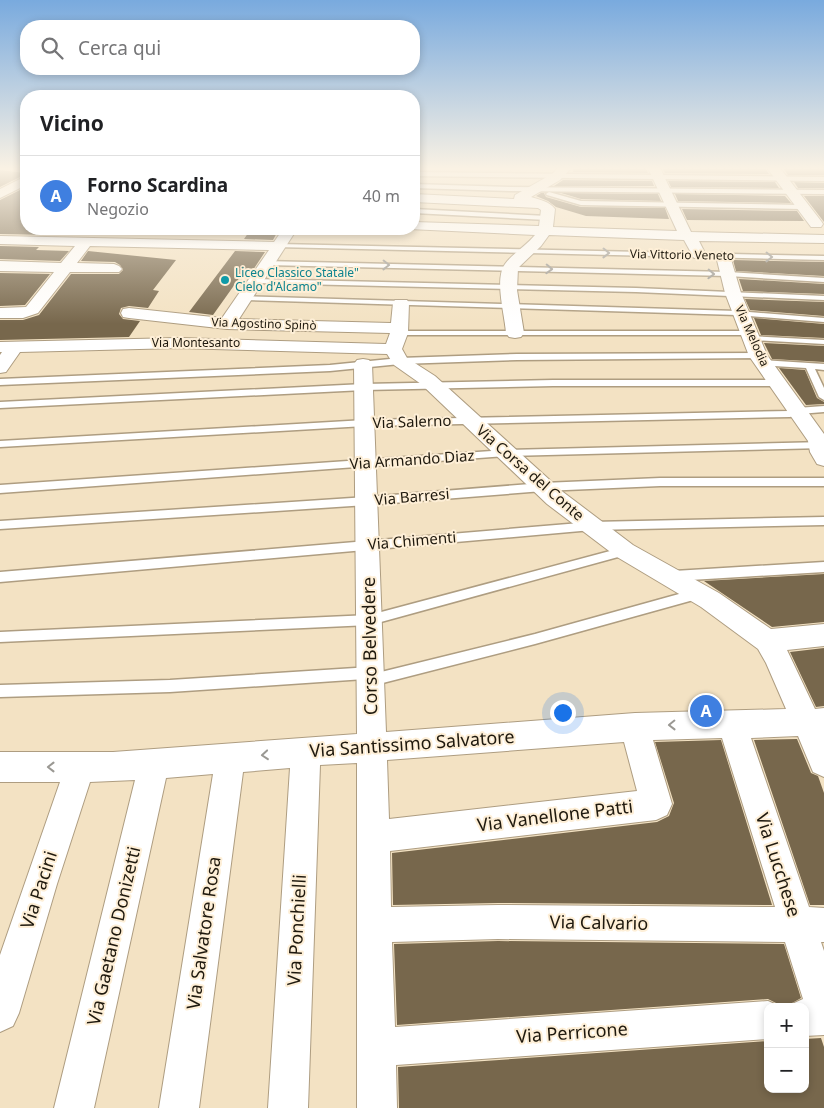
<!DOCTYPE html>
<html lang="it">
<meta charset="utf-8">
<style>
:root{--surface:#fff;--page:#f2f2f2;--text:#202124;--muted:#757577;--line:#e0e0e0;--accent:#ea580c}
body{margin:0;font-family:"Noto Sans",sans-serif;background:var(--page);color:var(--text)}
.controls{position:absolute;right:15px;bottom:15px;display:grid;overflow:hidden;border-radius:10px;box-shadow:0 2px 8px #0003}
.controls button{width:45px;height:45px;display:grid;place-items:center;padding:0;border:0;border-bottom:1px solid var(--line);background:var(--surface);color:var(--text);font:25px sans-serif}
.you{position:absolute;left:562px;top:712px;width:18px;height:18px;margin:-12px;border:4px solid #fff;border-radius:50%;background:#1a73e8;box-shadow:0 0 0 8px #1a73e833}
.badge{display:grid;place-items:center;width:32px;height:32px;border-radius:50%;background:var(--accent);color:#fff;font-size:16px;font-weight:700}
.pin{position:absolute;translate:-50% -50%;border:2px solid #fff;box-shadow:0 1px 5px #0006}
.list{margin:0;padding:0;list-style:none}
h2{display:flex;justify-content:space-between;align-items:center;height:65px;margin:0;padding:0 20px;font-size:21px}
h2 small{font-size:16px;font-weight:400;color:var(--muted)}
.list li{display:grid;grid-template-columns:32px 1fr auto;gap:15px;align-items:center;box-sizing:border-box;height:80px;padding:0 20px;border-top:1px solid var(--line)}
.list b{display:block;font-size:19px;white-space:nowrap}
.list p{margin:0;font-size:16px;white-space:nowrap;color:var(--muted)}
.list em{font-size:16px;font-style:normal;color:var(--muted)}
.icon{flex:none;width:28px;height:28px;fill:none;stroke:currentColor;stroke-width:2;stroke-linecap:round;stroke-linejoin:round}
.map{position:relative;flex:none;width:824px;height:1108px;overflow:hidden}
.search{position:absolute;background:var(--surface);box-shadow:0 2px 8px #0003;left:20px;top:20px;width:400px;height:55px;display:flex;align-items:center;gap:12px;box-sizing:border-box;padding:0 18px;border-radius:20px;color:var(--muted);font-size:19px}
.panel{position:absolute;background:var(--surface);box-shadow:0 2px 8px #0003;left:20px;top:90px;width:400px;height:145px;border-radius:20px}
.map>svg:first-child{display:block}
.building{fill:#77674c}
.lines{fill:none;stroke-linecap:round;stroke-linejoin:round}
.lane-casing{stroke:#ae9d81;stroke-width:3}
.street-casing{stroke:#ae9d81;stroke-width:2}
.lane{fill:#fff;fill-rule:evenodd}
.street{fill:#fff;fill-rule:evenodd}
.oneway{stroke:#9a9893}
.culture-dot{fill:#0f9aa8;stroke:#feefd7;stroke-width:2}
.labels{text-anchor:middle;stroke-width:4;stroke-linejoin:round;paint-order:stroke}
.far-street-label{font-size:12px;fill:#1f190e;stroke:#feefd7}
.far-culture-label{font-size:12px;fill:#0d838f;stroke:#feefd7;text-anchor:start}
.street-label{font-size:15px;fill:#1f190e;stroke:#feefd7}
.near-street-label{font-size:18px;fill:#1f190e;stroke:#feefd7}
</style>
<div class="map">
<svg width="824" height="1108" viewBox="0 0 824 1108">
<rect width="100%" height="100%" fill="#f3e2c3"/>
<path class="building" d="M574,168H646L648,173L573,172Z
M662,168H765L769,174L665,173Z
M783,168H824V175H788Z
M0,170L26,173V174L0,187Z
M563,180L652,181L654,186H554Z
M668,181L775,182L779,188L671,187Z
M794,182L824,183V188H798Z
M26,187V229H56L50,235L0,234V200Z
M541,193H544L546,197L581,207L665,208L669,219L586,216L556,207L548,201L536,196Z
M561,193L658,194L661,201L581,199Z
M675,194L785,196L791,203L678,201Z
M804,196H824V222Z
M682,209L797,211L804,221L687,220Z
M251,229H279L273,240L244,239Z
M0,246L39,247L36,250L69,251L60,261L0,259Z
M88,251L176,260L153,290L159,291L148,308L129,306L121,308L119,314L123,319L140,321L129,337L0,340V320H23L39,315L71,274H119L123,270L120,265L115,262L81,261Z
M235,251L265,252L253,270H245L213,315L189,312Z
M733,260L824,262V276L736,271Z
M0,273L50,274L25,305L0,306Z
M739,279L824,284V294L743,291Z
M745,299L824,302V316L750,310Z
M754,318L824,324V338L761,335Z
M764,343L824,346V362L772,359Z
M779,368L805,370L817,398L824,402V404L806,405Z
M824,574V622L772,627L704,581Z
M824,648V706L816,707L790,652Z
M797,739L811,773L818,776L824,793V905H810L754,740Z
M721,740L772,905L498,903L393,905L392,853L657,822L669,816L674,803L655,742Z
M498,941L784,944L801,998L789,1005L782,1006L768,999L397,1025L394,944Z
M821,1038L824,1047V1108H399L398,1067L768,1041V1089H805V1039Z"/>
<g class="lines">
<g class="lane-casing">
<path id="lane" d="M414,172L824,177V181L414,176Z
M414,184L510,187L824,190V194L510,191L414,188Z
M549,192L581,201L802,205L805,207L802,209L581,205L547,195L546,194Z
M414,209L547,216L550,218L547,220L414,213Z
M278,244L824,256V260L276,247V245Z
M264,261L728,272L824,278V282L728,276L267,265H264Z
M253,279L636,288L824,296V300L636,292L256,283L252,281Z
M241,296L737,311L824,318V322L737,315L244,300L240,298Z
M396,331H749L753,333L749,335H399L395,333Z
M748,336L824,340V344L751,340H748Z
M758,353L762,356L761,358L517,360L400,364L330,371L0,385V379L330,365L400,358L517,354Z
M762,360L824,364V370L815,369L824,388V400L819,397L806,368L759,365V361Z
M553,380H776L780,383L776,386H553L364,390L0,408V402L364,384Z
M824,406V412L799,414L790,417L365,426L0,447V441L365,420L789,411L797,408Z
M824,442V448L506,456L0,493V485L506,450Z
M660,478H824V486H660L543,491L367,505L0,529V521L367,497L543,483Z
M824,517V525L592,530L0,582V572L592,522Z
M625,547L629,548L631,551L629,554L370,625L0,642V632L370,615Z
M824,562V572L674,581L670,579L668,576L670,573L674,571Z
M697,589L701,591L703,594L701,597L697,599L535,644L371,686L366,684L365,679L170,692L0,697V685L170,680L371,667L376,669L377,673L535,634Z"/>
</g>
<g class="street-casing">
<path id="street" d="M558,168H571L560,180L531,197C540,200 549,201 555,209L553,227L677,231L648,168H660L691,232L824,235V243L699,241L706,255L704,258H694L684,240L549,235L541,246L518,268L517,290L524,333L521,337L515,338L509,337L506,333C505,316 494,279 505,264C513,253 526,246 535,235L409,229H414V222L539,226L541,210L538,208L414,202V194L514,199L515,195L552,174Z
M767,168H780L821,221L823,224L821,227H811Z
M26,176V185L0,198V189Z
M283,229H297L239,319L391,323L393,303L395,300H407L409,303L408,333L402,349L407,358L435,376L563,492L633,545L719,593L771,629L824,624V646L787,650L815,709L824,708V777L813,772L798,736L751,738L809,907L824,908V942H821L824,951V1035L805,1036V1007H790L792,1004L803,999L785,942L498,939L392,942L395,1027L768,1001L781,1007H768V1039L396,1065L397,1108H357V763L320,765L308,1108H268L290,768L243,772L199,1108H159L213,774L166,778L94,1108H54L135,780L90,782L57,884L19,1013L13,1026L0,1032V955L60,782H0V752H113L357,734L354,364L357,360L363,359L369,360L372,364L386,732L635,713L786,709L766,663L758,649L701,607L617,557L547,504L421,384L394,365L387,354L179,348L20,352L6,372L0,373V355L2,352H0V342L179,338L386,344L390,333L227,329L129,318L123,317L121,313L123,309L129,308L222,318L269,250L90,246L77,263L114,264L119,266L122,269L119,272H70L38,313L23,318H0V308L26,307L54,272L0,271V261L61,263L75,246L0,244V236L274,242ZM722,738L775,907L498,905L391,907L390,851L656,820L667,815L672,804L653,740ZM624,742L637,791L389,819L387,760Z
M723,252L728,253L730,256L741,293L767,355L824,434V466L817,464L810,452L808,441L749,356L725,293L716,256L718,253Z"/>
</g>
<use href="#lane" class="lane"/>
<use href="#street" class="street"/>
</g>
<defs><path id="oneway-chevron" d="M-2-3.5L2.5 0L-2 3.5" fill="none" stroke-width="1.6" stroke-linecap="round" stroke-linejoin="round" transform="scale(1.25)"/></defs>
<g class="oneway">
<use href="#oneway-chevron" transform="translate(606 253) rotate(1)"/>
<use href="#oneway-chevron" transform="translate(769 257) rotate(1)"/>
<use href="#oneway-chevron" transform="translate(386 265) rotate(1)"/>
<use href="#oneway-chevron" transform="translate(549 269) rotate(2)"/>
<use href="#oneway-chevron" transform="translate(711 274) rotate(2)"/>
<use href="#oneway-chevron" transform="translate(672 725) rotate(179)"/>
<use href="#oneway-chevron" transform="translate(265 755) rotate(175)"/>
<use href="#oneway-chevron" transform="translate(51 767) rotate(-180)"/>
</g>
<linearGradient id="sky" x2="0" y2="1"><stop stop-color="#79aade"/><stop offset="0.52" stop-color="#faf2e4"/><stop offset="1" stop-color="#faf2e4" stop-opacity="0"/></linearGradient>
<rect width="824" height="324" fill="url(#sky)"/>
<circle class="culture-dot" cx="225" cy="280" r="5"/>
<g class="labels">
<g class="far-street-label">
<text transform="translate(682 255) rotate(1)" y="4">Via Vittorio Veneto</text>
<text transform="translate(264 324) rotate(2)" y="4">Via Agostino Spinò</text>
<text transform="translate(752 336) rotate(66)" y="4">Via Melodia</text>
<text x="196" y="347">Via Montesanto</text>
</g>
<g class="far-culture-label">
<text x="235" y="277">Liceo Classico Statale"<tspan x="235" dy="14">Cielo d'Alcamo"</tspan></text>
</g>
<g class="street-label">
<text transform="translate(412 422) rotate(-2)" y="5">Via Salerno</text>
<text transform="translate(412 460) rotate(-4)" y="5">Via Armando Diaz</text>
<text transform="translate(530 473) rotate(41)" y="5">Via Corsa del Conte</text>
<text transform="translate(412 497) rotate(-5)" y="5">Via Barresi</text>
<text transform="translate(412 541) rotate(-5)" y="5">Via Chimenti</text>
</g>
<g class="near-street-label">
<text transform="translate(370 646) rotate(-91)" y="6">Corso Belvedere</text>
<text transform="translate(412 744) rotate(-4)" y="6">Via Santissimo Salvatore</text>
<text transform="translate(555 816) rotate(-7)" y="6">Via Vanellone Patti</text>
<text transform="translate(778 865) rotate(72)" y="6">Via Lucchese</text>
<text transform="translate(39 890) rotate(-72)" y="6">Via Pacini</text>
<text transform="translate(599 923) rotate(1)" y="6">Via Calvario</text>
<text transform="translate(297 930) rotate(-87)" y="6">Via Ponchielli</text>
<text transform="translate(204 933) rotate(-82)" y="6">Via Salvatore Rosa</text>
<text transform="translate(114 936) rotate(-77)" y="6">Via Gaetano Donizetti</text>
<text transform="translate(572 1033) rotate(-4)" y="6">Via Perricone</text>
</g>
</g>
</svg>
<div class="controls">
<button>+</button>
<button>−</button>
</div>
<div class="you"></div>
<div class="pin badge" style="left:706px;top:711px;background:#3f7fe0">A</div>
<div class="search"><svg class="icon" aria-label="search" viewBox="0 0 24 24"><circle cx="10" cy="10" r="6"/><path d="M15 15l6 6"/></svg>Cerca qui</div>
<section class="panel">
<h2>Vicino<small></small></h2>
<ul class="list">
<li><span class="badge" style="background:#3f7fe0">A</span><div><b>Forno Scardina</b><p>Negozio</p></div><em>40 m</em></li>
</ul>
</section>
</div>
